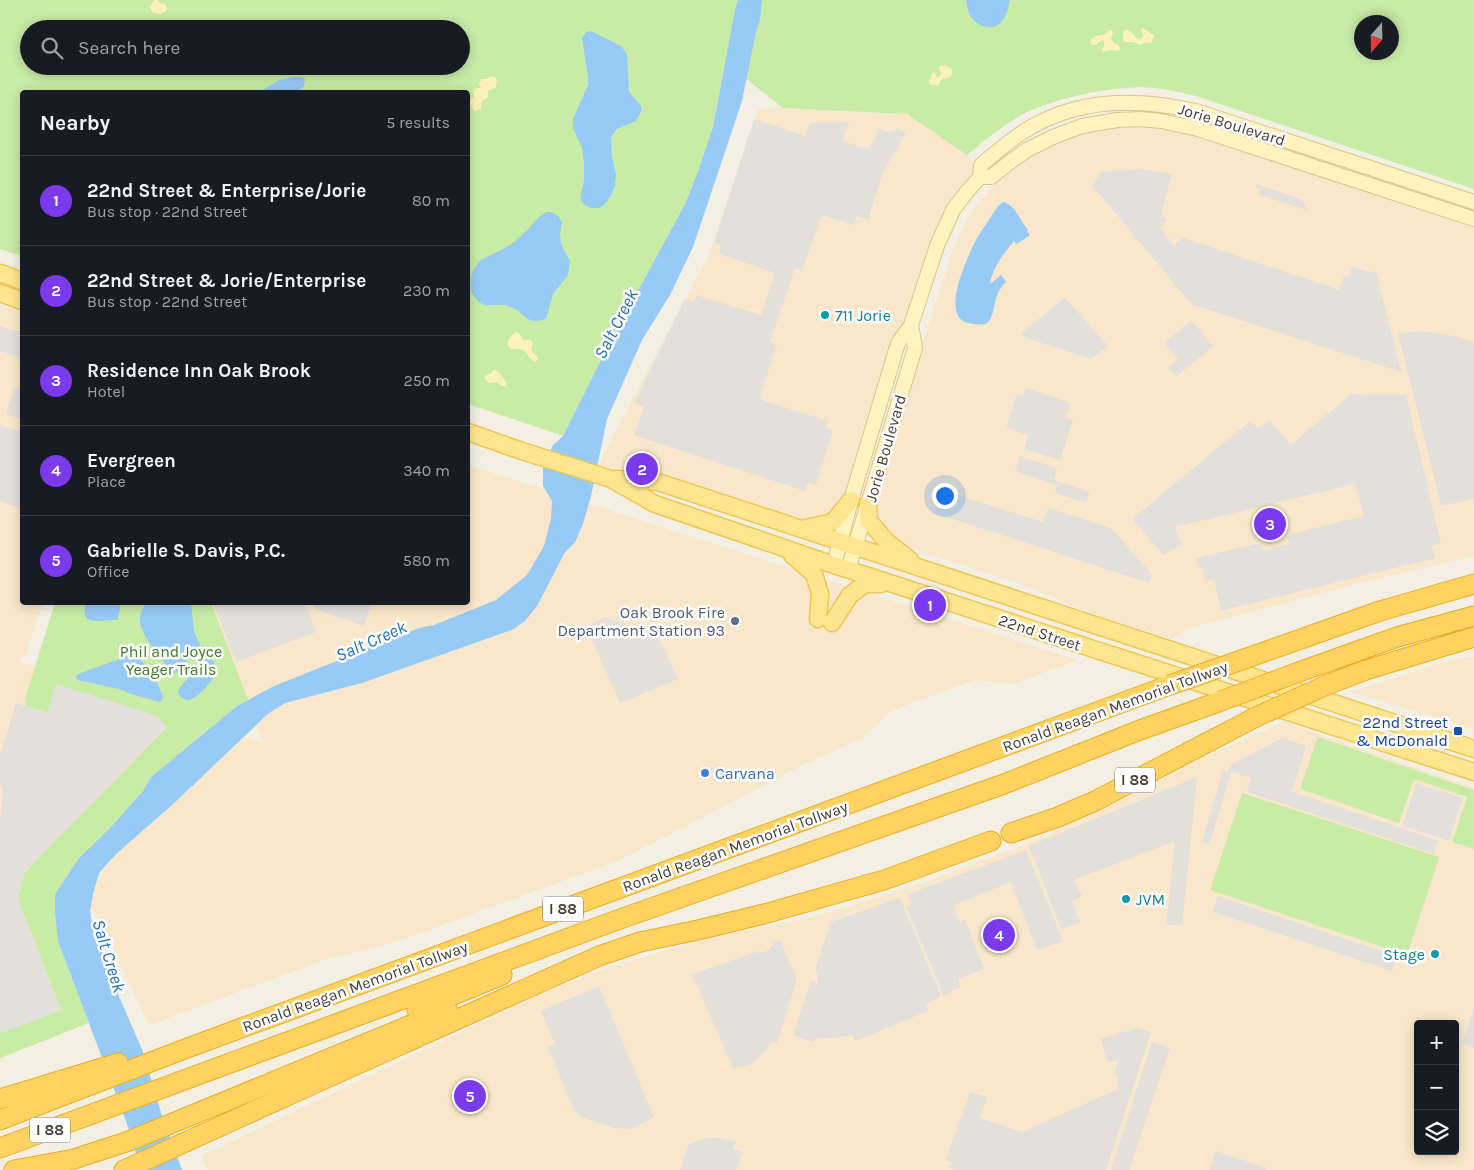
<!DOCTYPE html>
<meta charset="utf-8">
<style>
:root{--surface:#171b24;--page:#20242c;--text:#f1f3f6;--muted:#9ea1a6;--line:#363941;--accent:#7c3aed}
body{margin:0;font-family:Karla,sans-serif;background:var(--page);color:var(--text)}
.controls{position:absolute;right:15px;bottom:15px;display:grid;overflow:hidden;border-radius:5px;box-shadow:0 2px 12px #0003}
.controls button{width:45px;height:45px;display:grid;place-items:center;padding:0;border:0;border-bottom:1px solid var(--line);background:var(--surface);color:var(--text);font:25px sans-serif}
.compass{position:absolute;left:1354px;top:15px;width:45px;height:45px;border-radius:50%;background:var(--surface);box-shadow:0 2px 12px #0003;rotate:200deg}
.you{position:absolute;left:944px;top:495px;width:18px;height:18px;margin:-12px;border:4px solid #fff;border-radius:50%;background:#1a73e8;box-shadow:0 0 0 8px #1a73e833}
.badge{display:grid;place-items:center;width:32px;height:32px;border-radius:50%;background:var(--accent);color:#fff;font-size:16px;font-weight:700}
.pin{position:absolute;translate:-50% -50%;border:2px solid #fff;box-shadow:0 1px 5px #0006}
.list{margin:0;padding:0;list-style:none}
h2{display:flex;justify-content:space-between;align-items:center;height:65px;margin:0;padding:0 20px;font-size:21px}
h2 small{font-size:16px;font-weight:400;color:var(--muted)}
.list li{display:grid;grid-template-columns:32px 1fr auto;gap:15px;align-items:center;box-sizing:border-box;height:90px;padding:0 20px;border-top:1px solid var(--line)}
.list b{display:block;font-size:19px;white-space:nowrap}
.list p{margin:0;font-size:16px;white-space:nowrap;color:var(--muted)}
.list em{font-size:16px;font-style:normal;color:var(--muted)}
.icon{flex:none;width:28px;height:28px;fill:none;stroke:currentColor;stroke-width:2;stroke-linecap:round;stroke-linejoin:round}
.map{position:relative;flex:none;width:1474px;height:1170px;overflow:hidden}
.search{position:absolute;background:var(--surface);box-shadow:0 2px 12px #0003;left:20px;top:20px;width:450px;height:55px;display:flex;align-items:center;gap:12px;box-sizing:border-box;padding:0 18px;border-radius:28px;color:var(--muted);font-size:19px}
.panel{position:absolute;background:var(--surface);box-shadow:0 2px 12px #0003;left:20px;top:90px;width:450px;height:515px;border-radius:5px}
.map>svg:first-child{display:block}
.commercial{fill:#f8e7ca;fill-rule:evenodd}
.green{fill:#c8eba6;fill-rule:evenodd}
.sand{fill:#fcf2b9}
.parking{fill:#e3e0db}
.water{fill:#98caf6}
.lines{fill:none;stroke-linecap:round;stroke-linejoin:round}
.secondary-casing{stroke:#d7c88d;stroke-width:16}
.primary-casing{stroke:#eec855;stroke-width:19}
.motorway-casing{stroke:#ebad24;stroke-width:21}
.secondary{stroke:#fff3c0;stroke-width:14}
.primary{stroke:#ffe58f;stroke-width:16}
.motorway{stroke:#ffd361;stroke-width:19}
.motorway-bridge-casing{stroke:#ebad24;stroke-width:21;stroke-linecap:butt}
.motorway-bridge{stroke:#ffd361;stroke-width:19}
.culture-dot{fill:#0f9aa8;stroke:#fff;stroke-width:2}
.service-dot{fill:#5c6f8a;stroke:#fff;stroke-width:2}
.transit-dot{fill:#1a4fb4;stroke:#fff;stroke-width:2}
.shop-dot{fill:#3f7fe0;stroke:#fff;stroke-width:2}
.labels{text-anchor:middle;stroke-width:5;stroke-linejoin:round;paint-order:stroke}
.shield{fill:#fff;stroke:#7d7870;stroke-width:1}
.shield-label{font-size:15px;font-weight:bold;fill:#453e32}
.street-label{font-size:16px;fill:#453e32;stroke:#fff}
.culture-label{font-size:16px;fill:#0d838f;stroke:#fff;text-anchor:start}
.service-label{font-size:16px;fill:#4e5e75;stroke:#fff;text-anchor:end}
.park-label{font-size:16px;fill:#3e7b21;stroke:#fff}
.transit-label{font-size:16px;fill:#164399;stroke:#fff;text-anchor:end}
.shop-label{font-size:16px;fill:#366cbe;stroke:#fff;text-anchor:start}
.water-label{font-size:18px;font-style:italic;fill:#2371b9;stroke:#fff}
</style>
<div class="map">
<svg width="1474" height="1170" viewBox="0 0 1474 1170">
<rect width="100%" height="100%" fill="#f3efe2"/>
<path class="commercial" d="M783,108L907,114L967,155L978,171L933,243L834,535L598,465L709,255L759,109Z
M1124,126L1161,128L1183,132L1474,226V556L1356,584L1187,629L1172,639L1090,613L1024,585L900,545L879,531L874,508L879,491L913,373L954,247L964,226L978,204L992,187L1008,172L1026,159L1067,138L1089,131Z
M0,305L22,312V602L43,603L27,651L19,661L263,743L211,603L468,602V465L1077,660L1014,684L974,680L893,710L862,738L799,767L620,860L390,944L327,959L149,1025L95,911L60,946L0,1058Z
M1474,656V729L1351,692L1440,663Z
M1283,722L1474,788V1170H208L201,1156L557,987L606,969L656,953L720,936L808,918L879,897L934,879L1043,837L1122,800L1207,756ZM1418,1024H1455V1151H1418Z"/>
<path class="green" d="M0,0H1474V189L1196,96C1182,93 1168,89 1154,88C1117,84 1048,99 1016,118C999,128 983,142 967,155L907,114L783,108L725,62L713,127L697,174L685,204L606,350L563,436L468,404V92H22V256L0,249ZM1362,22H1392V52H1362ZM29,29H461V66H29Z
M55,603H211L248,700L237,706L151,777L143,791L110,828L79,858L55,894L58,940L89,1023L0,1058V1033L61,1010L18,899L25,872L167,727L56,684L48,713L26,706L25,699Z
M1318,737L1474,790V849L1452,842L1467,797L1414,779L1399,823L1300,789Z
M1242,793L1439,857L1407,955L1210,890Z"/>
<path class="sand" d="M154,0H157L160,3L165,4L167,8L166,11L160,14L153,13L150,8Z
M1141,28H1143L1155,36L1151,43L1146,42L1140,45L1133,42H1125L1123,40V31C1131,28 1132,35 1138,39H1140L1143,36Z
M1111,30L1113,33L1111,38C1113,43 1116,44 1119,46L1120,49L1118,51L1112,50L1103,52L1102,48L1104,47V41L1102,40L1096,45H1092L1090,42C1093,34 1098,37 1105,34C1107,33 1108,31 1111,30Z
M944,65L951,68C953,73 953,74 949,78H945L941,80L938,86L930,84L929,80L933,72L935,73L937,78L942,74L938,68L940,66Z
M491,76L495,77L497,80L496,87L488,91V97L481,102V108L477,111H474L469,101L474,97L473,91L476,88H481L479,83L481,79H486Z
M516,332L519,333L523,340C528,341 530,337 533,343L531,350L538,358L536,362C524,357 531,347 511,349C504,344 510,336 516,332Z
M493,370C500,370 502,378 506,382V386H502L497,382L489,383L484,378L486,375L491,374Z"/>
<path class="parking" d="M754,119L805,136L810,123L849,122L842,141L868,149L880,129L886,132L899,129L906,133L883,172L868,220L857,216L854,225L822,215L802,270L795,268L770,342L777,345L759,399L828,421L826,428L833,431L816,485L808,483L805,491L634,435L644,407L635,402L685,298L694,302L696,295L761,315L775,273L719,254L721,245L714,242Z
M1141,169L1172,174L1161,213L1167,221L1160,228L1174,245L1183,238L1339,290L1344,275L1348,276L1352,266L1370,273L1376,271L1401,372L1191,304L1092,185L1101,172Z
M1256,184L1303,200L1307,210L1260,195Z
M1065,298L1108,346L1091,359L1026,338L1021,333Z
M1191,320L1213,346L1176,377L1168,368L1178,359L1164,343Z
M0,326L22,333V363L19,361L20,357L0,351Z
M1420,331L1454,336L1474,342V499L1441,506L1398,334Z
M14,387L22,389V420L6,414Z
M1026,388L1071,403L1066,417L1073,420L1060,460L1024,449L1028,435L1006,428L1017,393L1024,395Z
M1351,394L1406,395L1441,543L1432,546L1435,558L1221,611L1214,579L1205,580L1202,567H1197L1196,558L1260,543L1263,551L1289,544L1287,535L1364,516L1355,484L1175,527L1182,544L1164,555L1132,519L1250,421L1258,428L1270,421L1291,445Z
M0,425L22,432V509L0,501Z
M1020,456L1057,468L1054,480L1090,492L1086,503L1055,493L1057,485L1015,471Z
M942,490L1043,522L1048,508L1111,528L1152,574L1149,583L934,513Z
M213,603H305L316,632L236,662Z
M312,603H372L364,626L315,609Z
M604,617L657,634L678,679L620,703L586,627Z
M56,684L155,715L167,727L25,872L18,899L61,1010L0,1033V822L3,792L0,783V755L16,703L48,713Z
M1282,738L1306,746L1292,791L1284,789L1438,840L1434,854L1247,792L1251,778L1231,772L1210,844L1202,842L1223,770L1228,771L1230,765Z
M1197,777L1182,925H1166L1175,841L1074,880L1082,896L1072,901L1080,922L1061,929L1029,846Z
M1416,783L1463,798L1449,841L1402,826Z
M1026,850L1063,941L1037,950L1011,882L954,905L959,922L965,920L984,969L958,979L960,987L944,996L906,907L912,904L908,894Z
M1218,896L1397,956L1392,971L1213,912Z
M900,898L941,996L926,1004L928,1011L855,1041L852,1035L838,1038H819L815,1039L812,1042L793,1035L811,981L818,984V977L816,970V967L831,922Z
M780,940L797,980L777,1043L770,1041L769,1045L761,1056L752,1064L733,1068L692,974L759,951L760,953L767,951L775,942Z
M599,986L654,1117L632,1129L614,1128L581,1117L573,1108L548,1047L555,1044L541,1011Z
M1474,1007V1048L1462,1044Z
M1137,1028L1151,1032L1106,1170H954L950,1168L952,1162L946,1160L970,1092L987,1097L980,1118L1022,1132L1116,1090L1118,1080L1115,1072L1118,1060L1108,1063L1101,1039Z
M1152,1042L1170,1048L1129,1170H1111Z
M707,1138H723L736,1142L733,1149L743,1152L736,1170H680L689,1144Z
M1216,1151L1267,1168L1266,1170H1209Z"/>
<path class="water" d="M738,0H762L760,20L756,32L742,101L693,247L670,295L642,340L607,419L591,496L583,524L575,542L564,554L537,606L525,621L514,629L362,683L285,703L269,713L171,806L116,854L99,873L93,894L90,911L94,934L110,969L118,994L143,1052L162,1116L182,1170H141L127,1124L58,941L55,912V894L79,858L110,828L143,791L151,777L237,706L274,686L419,628L434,625L496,600L527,575L544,546L551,519L552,501L543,486V467L553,445L563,436L606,350L685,204L697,174L713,127L735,10Z
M966,0H1010C1008,8 1006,20 998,25C989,31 975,24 970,16C968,11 967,5 966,0Z
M591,31L621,46L627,54L629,92L641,106L642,110L636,121L617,129L611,137L612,157L616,175L615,185L611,196L604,205L599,208H591L585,205L581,200V193L584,181V163L582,148L573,128V119L588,85V77L582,38L586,32Z
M293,77H301L305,79L304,86L297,92H260L279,80Z
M1003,202C1017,206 1019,220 1028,230L1027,231L1030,235L1017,244L1014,241C1003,254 993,267 990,284L1001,275L1006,282C991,295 997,315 987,323C982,326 974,324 968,323C939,316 968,256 976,240C983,228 991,216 999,205Z
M547,212H552L559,217L562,223L560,233L561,244L570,261L568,275L553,294L546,319C525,326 525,312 509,306C499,302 489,309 479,302C466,292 469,272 480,261C485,257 491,255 497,252C506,248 515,242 522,235C531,228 536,217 547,212Z
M146,602L191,603L194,631L200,645L198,649L176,673L170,670C162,659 141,636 140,622C139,615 143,608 146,602Z
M86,603H121L118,618L117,620C102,619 79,629 86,603Z
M131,655C147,660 158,682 163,697L162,700L160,702L131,694L119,689L77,680L76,676L81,673Z
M210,655C212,660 216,665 216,670C216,679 196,701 187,700C183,700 180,696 178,693L179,688Z"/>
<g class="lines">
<g class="secondary-casing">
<path id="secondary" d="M980,177H991L1010,162L1027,150L1053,137L1082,126L1117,120L1140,119L1161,121L1198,129L1474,219
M834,565L851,500L898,343L911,325L938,243L946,226L953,210L966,193L980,177L981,165C994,154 1007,143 1020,134C1075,97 1135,98 1196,111L1474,202
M848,570L915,348L911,325"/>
</g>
<g class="primary-casing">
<path id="primary" d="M0,273L22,281
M0,293L22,301
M468,432L519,450L611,479L655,504L834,565L1474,772
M616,479L658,482L664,484L1474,749
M868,504L869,521L887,542L910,560
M802,529L833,522L851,500
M792,555L814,574L820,594L818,619
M832,623L850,595L865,584H881"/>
</g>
<g class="motorway-casing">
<path id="motorway" d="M1250,657L1380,611L1474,584
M1296,673L1397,637L1474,616
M1329,684L1366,670L1474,637
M1011,833L1058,817L1095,801L1256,717
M417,1010L502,975
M0,1099L118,1063
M0,1120L182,1050L1170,685
M0,1148L620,919L1004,784L1140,730L1221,701
M14,1170L74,1159L129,1141L413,1024L448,1011
M124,1170L331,1076L599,956L640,942L698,930L764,914L884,880L991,841"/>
</g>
<use href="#secondary" class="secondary"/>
<use href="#primary" class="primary"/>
<use href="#motorway" class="motorway"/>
<g class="motorway-bridge-casing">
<path id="motorway-bridge" d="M1170,685L1250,657
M1221,701L1296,673
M1256,717L1329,684"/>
</g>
<use href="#motorway-bridge" class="motorway-bridge"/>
</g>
<g class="culture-dot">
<circle cx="825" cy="315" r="5"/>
<circle cx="1126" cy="899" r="5"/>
<circle cx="1435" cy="954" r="5"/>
</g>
<circle class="service-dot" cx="735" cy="621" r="5"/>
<rect class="transit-dot" x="1453" y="726" width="10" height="10" rx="2.5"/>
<circle class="shop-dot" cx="705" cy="773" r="5"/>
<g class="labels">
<g class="shield">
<rect x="1115" y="767.5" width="40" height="25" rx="4"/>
<rect x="543" y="896.5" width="40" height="25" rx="4"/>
<rect x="30" y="1117.5" width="40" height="25" rx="4"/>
</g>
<g class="shield-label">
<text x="1135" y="785">I 88</text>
<text x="563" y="914">I 88</text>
<text x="50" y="1135">I 88</text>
</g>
<g class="street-label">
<text transform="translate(1232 124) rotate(17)" y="6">Jorie Boulevard</text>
<text transform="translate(885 448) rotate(-74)" y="6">Jorie Boulevard</text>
<text transform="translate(1040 632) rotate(18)" y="6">22nd Street</text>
<text transform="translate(1115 706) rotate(-20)" y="6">Ronald Reagan Memorial Tollway</text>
<text transform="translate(735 846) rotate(-20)" y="6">Ronald Reagan Memorial Tollway</text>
<text transform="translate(355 986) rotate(-20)" y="6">Ronald Reagan Memorial Tollway</text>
</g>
<g class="culture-label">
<text x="835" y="321">711 Jorie</text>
<text x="1136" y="905">JVM</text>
<text x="1425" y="960" text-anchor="end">Stage</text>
</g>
<g class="service-label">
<text x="725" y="618">Oak Brook Fire<tspan x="725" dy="18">Department Station 93</tspan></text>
</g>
<g class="park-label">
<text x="171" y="657">Phil and Joyce<tspan x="171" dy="18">Yeager Trails</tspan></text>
</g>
<g class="transit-label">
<text x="1448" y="728">22nd Street<tspan x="1448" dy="18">&amp; McDonald</tspan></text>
</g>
<g class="shop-label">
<text x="715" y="779">Carvana</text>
</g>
<g class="water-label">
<text transform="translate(616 324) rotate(-63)" y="6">Salt Creek</text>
<text transform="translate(371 641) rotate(-24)" y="6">Salt Creek</text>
<text transform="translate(109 956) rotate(73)" y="6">Salt Creek</text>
</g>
</g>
</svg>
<div class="controls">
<button>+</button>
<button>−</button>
<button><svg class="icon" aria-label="layers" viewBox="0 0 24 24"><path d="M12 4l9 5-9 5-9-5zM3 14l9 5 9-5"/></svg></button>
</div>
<svg class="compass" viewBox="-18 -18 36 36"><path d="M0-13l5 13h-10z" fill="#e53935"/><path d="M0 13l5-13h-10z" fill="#9ea1a6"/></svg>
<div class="you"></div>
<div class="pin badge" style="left:930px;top:605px">1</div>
<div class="pin badge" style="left:642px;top:469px">2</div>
<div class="pin badge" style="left:1270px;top:524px">3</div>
<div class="pin badge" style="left:999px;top:935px">4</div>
<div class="pin badge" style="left:470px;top:1096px">5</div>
<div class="search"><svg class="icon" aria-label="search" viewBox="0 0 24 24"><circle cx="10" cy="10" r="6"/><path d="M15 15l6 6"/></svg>Search here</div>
<section class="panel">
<h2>Nearby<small>5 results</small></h2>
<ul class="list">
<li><span class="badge">1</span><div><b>22nd Street &amp; Enterprise/Jorie</b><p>Bus stop · 22nd Street</p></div><em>80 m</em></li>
<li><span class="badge">2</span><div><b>22nd Street &amp; Jorie/Enterprise</b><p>Bus stop · 22nd Street</p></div><em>230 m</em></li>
<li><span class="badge">3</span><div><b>Residence Inn Oak Brook</b><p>Hotel</p></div><em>250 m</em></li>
<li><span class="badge">4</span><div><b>Evergreen</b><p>Place</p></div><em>340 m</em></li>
<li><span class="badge">5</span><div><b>Gabrielle S. Davis, P.C.</b><p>Office</p></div><em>580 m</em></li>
</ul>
</section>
</div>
